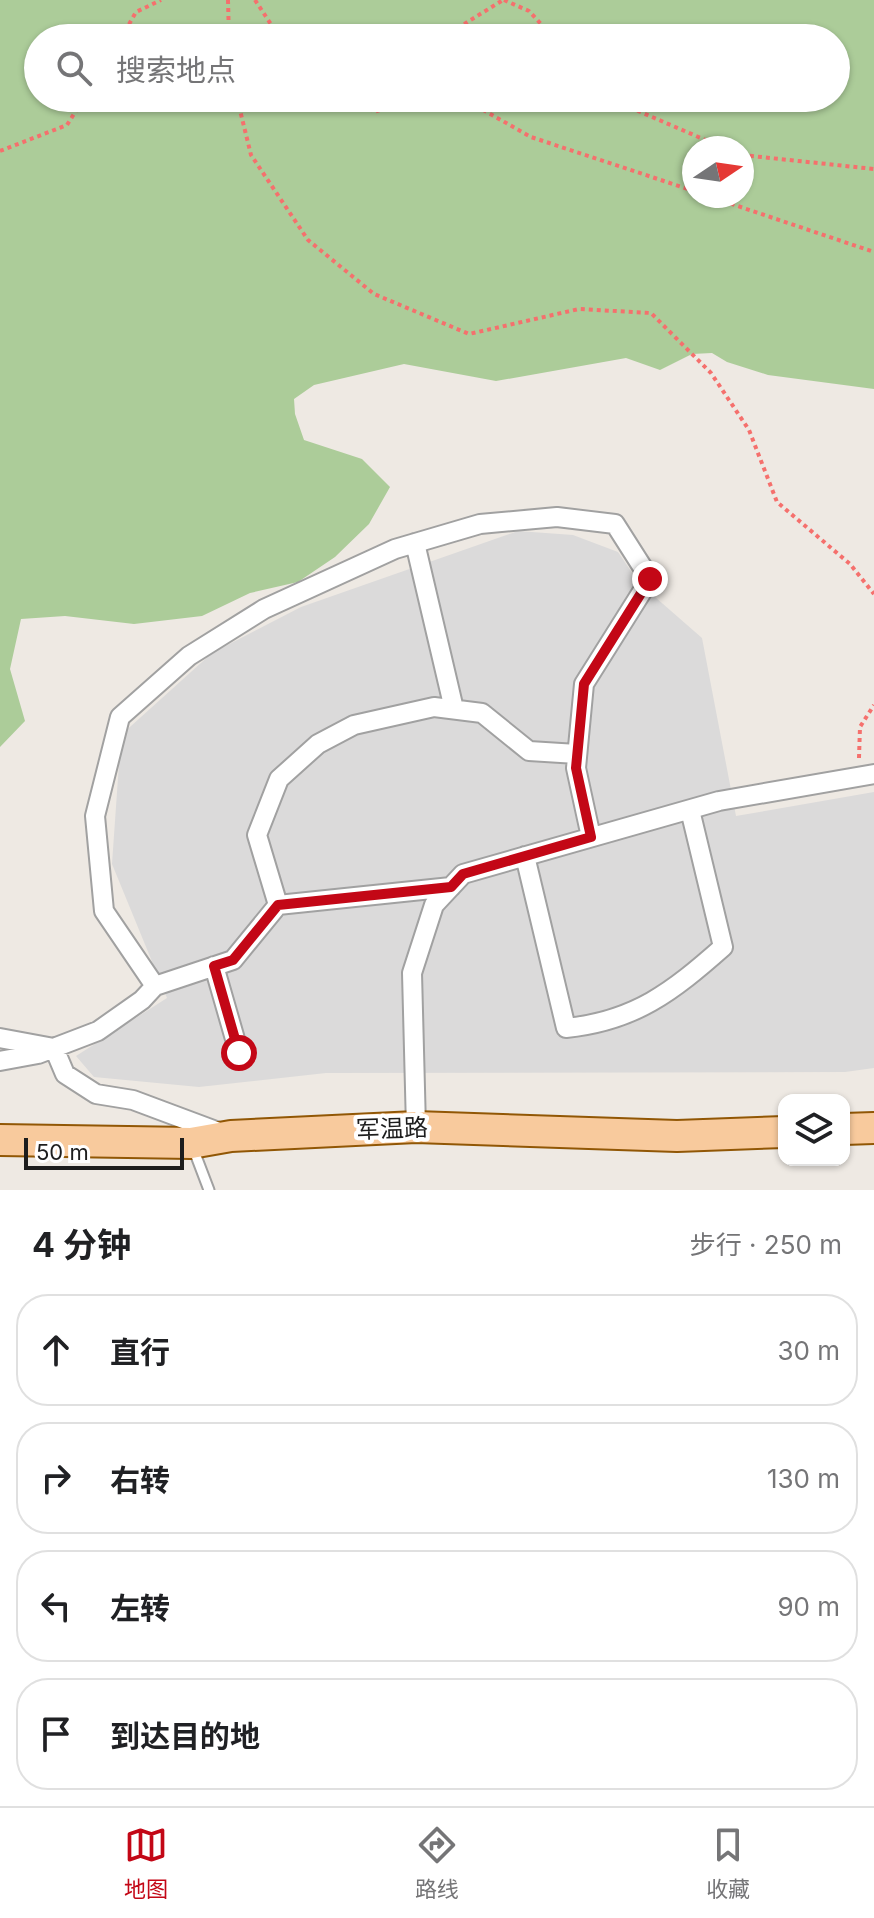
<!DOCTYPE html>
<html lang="zh">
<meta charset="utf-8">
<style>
:root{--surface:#fff;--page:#f6f6f6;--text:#202124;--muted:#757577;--line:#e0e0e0;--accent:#c30716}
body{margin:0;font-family:Inter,"Noto Sans SC",sans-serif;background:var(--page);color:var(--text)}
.controls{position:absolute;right:24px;bottom:24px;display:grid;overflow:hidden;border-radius:16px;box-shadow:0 2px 6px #0004}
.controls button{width:72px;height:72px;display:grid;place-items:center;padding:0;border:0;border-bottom:2px solid var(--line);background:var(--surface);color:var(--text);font:40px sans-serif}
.compass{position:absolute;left:682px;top:136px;width:72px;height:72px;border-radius:50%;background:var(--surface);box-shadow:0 2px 6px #0004;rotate:77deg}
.scale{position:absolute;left:24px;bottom:20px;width:160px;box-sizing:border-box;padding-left:8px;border:4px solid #1d1d1d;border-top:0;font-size:22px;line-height:28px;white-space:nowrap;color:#1d1d1d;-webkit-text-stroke:6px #fff;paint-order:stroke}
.stop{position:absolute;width:24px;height:24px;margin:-18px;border:6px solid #c30716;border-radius:50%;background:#fff}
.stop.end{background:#c30716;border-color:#fff;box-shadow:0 2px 8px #0008}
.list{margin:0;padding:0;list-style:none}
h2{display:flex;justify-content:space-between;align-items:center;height:104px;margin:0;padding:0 32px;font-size:34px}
h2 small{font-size:26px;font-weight:400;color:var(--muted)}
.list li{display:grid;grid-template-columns:52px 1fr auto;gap:24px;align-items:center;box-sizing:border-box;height:112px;margin:0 16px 16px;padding:0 16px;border:2px solid var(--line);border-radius:32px}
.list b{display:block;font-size:30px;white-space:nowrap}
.list em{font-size:26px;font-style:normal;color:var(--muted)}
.icon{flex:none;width:44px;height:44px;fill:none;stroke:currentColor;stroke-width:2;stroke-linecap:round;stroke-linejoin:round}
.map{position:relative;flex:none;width:874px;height:1190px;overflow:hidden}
.search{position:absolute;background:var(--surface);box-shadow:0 2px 6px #0004;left:24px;right:24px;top:24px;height:88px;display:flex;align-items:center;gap:20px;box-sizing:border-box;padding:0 28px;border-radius:44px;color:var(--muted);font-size:30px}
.sheet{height:616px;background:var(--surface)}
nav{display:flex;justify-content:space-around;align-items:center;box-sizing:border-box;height:112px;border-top:2px solid var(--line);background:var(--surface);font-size:22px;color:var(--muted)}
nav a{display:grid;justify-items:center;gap:4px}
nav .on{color:var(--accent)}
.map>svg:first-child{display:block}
.residential{fill:#dbdada}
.forest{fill:#accc99;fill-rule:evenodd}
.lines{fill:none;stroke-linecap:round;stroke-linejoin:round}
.lane-casing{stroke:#a1a1a1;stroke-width:13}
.street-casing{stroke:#a1a1a1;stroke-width:22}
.primary-casing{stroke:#915705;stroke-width:34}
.path{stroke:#f5706d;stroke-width:4;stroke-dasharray:4 4;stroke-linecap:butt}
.lane{stroke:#fff;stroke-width:9}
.street{stroke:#fff;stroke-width:18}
.primary{stroke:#f8ca9d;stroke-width:30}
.route{stroke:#c30716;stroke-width:10}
.labels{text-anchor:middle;stroke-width:8;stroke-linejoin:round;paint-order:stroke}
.street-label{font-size:24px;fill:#1d1d1d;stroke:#fff}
</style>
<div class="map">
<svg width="874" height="1190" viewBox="0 0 874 1190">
<rect width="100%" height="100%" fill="#eee9e3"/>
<path class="residential" d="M518,531L573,535L618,552L639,583L702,638L736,816L874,792V1068L845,1072L326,1073L199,1087L94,1077L76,1056L167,998L112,864L121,735L212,653L301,607Z"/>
<path class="forest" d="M0,0H874V389L768,375L727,362L712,353L692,354L660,370L626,358L496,381L404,364L314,385L294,399L295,414L304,440L362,459L390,487L369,524L335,557L298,582L250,593L202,616L134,624L65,616L21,619L10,669L25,721L0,747ZM38,38H836V98H38ZM694,148H742V196H694Z"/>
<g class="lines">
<g class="lane-casing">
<path id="lane" d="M193,1148L209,1190"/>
</g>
<g class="street-casing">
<path id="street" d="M415,543L454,709
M525,856L566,1028C635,1021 672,992 723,947L690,810
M278,905L257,835L279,779L318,744L354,725L434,707L482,713L529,751L577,754
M214,966L239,1053
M155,986L104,911L95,816L120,717L189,656L264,609L395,549L480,524L557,517L615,524L650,579L584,684L576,768L591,837
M0,1038L54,1048L65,1074L96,1094L133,1100L224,1134
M0,1061L38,1054L98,1031L142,1000L155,986L233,960L278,905L451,887
M416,1127L412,973L434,905L463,874L719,801L874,774"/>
</g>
<g class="primary-casing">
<path id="primary" d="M844,1129L874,1128
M0,1140L191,1143L231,1136L416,1127L677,1136L784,1132"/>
</g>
<path class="path" d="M228,0L229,38
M255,0L280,38
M504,0L529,11L554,38
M121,38L136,12L161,0
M458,38L461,26L503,0
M237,98L251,155L308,240L374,294L469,334L579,309L651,313L711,373L749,430L777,502L850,564L874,594
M357,98L374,112L414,98
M462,98L531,137L694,191
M608,98L724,148
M0,151L67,125L84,98
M742,155L874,169
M708,196L874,252
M859,758L860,727L874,705"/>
<use href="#lane" class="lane"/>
<use href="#street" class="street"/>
<use href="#primary" class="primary"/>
</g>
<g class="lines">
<path class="route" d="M239,1053L214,966L233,960L278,905L451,887L463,874L591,837L576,768L584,684L650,579"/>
</g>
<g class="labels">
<g class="street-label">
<text transform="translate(392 1129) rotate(-2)" y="8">军温路</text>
</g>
</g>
</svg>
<div class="controls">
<button><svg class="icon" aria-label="layers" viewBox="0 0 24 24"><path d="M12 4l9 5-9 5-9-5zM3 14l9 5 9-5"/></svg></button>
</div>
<svg class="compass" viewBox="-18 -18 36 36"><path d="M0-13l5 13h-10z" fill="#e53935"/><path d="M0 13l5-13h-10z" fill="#757577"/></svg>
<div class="scale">50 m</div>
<div class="stop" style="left:239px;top:1053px"></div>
<div class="stop end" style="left:650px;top:579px"></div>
<div class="search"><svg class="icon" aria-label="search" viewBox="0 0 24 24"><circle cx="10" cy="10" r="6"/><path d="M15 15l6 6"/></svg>搜索地点</div>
</div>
<section class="sheet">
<h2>4 分钟<small>步行 · 250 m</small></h2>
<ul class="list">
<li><svg class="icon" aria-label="ahead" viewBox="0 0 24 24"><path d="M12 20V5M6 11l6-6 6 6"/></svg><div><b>直行</b></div><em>30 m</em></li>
<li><svg class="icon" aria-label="right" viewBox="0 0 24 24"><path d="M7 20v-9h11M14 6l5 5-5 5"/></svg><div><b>右转</b></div><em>130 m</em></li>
<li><svg class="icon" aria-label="left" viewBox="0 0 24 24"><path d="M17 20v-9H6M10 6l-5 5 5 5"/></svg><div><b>左转</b></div><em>90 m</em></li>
<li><svg class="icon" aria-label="arrive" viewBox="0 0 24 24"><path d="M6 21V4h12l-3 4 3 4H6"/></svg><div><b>到达目的地</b></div></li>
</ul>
</section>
<nav>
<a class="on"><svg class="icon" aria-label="map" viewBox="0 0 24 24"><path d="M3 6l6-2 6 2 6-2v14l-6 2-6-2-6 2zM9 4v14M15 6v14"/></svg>地图</a>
<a><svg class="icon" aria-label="directions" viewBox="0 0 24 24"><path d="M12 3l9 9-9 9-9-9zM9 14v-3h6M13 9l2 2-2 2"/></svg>路线</a>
<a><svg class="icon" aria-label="saved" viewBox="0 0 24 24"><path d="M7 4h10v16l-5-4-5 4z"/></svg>收藏</a>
</nav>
